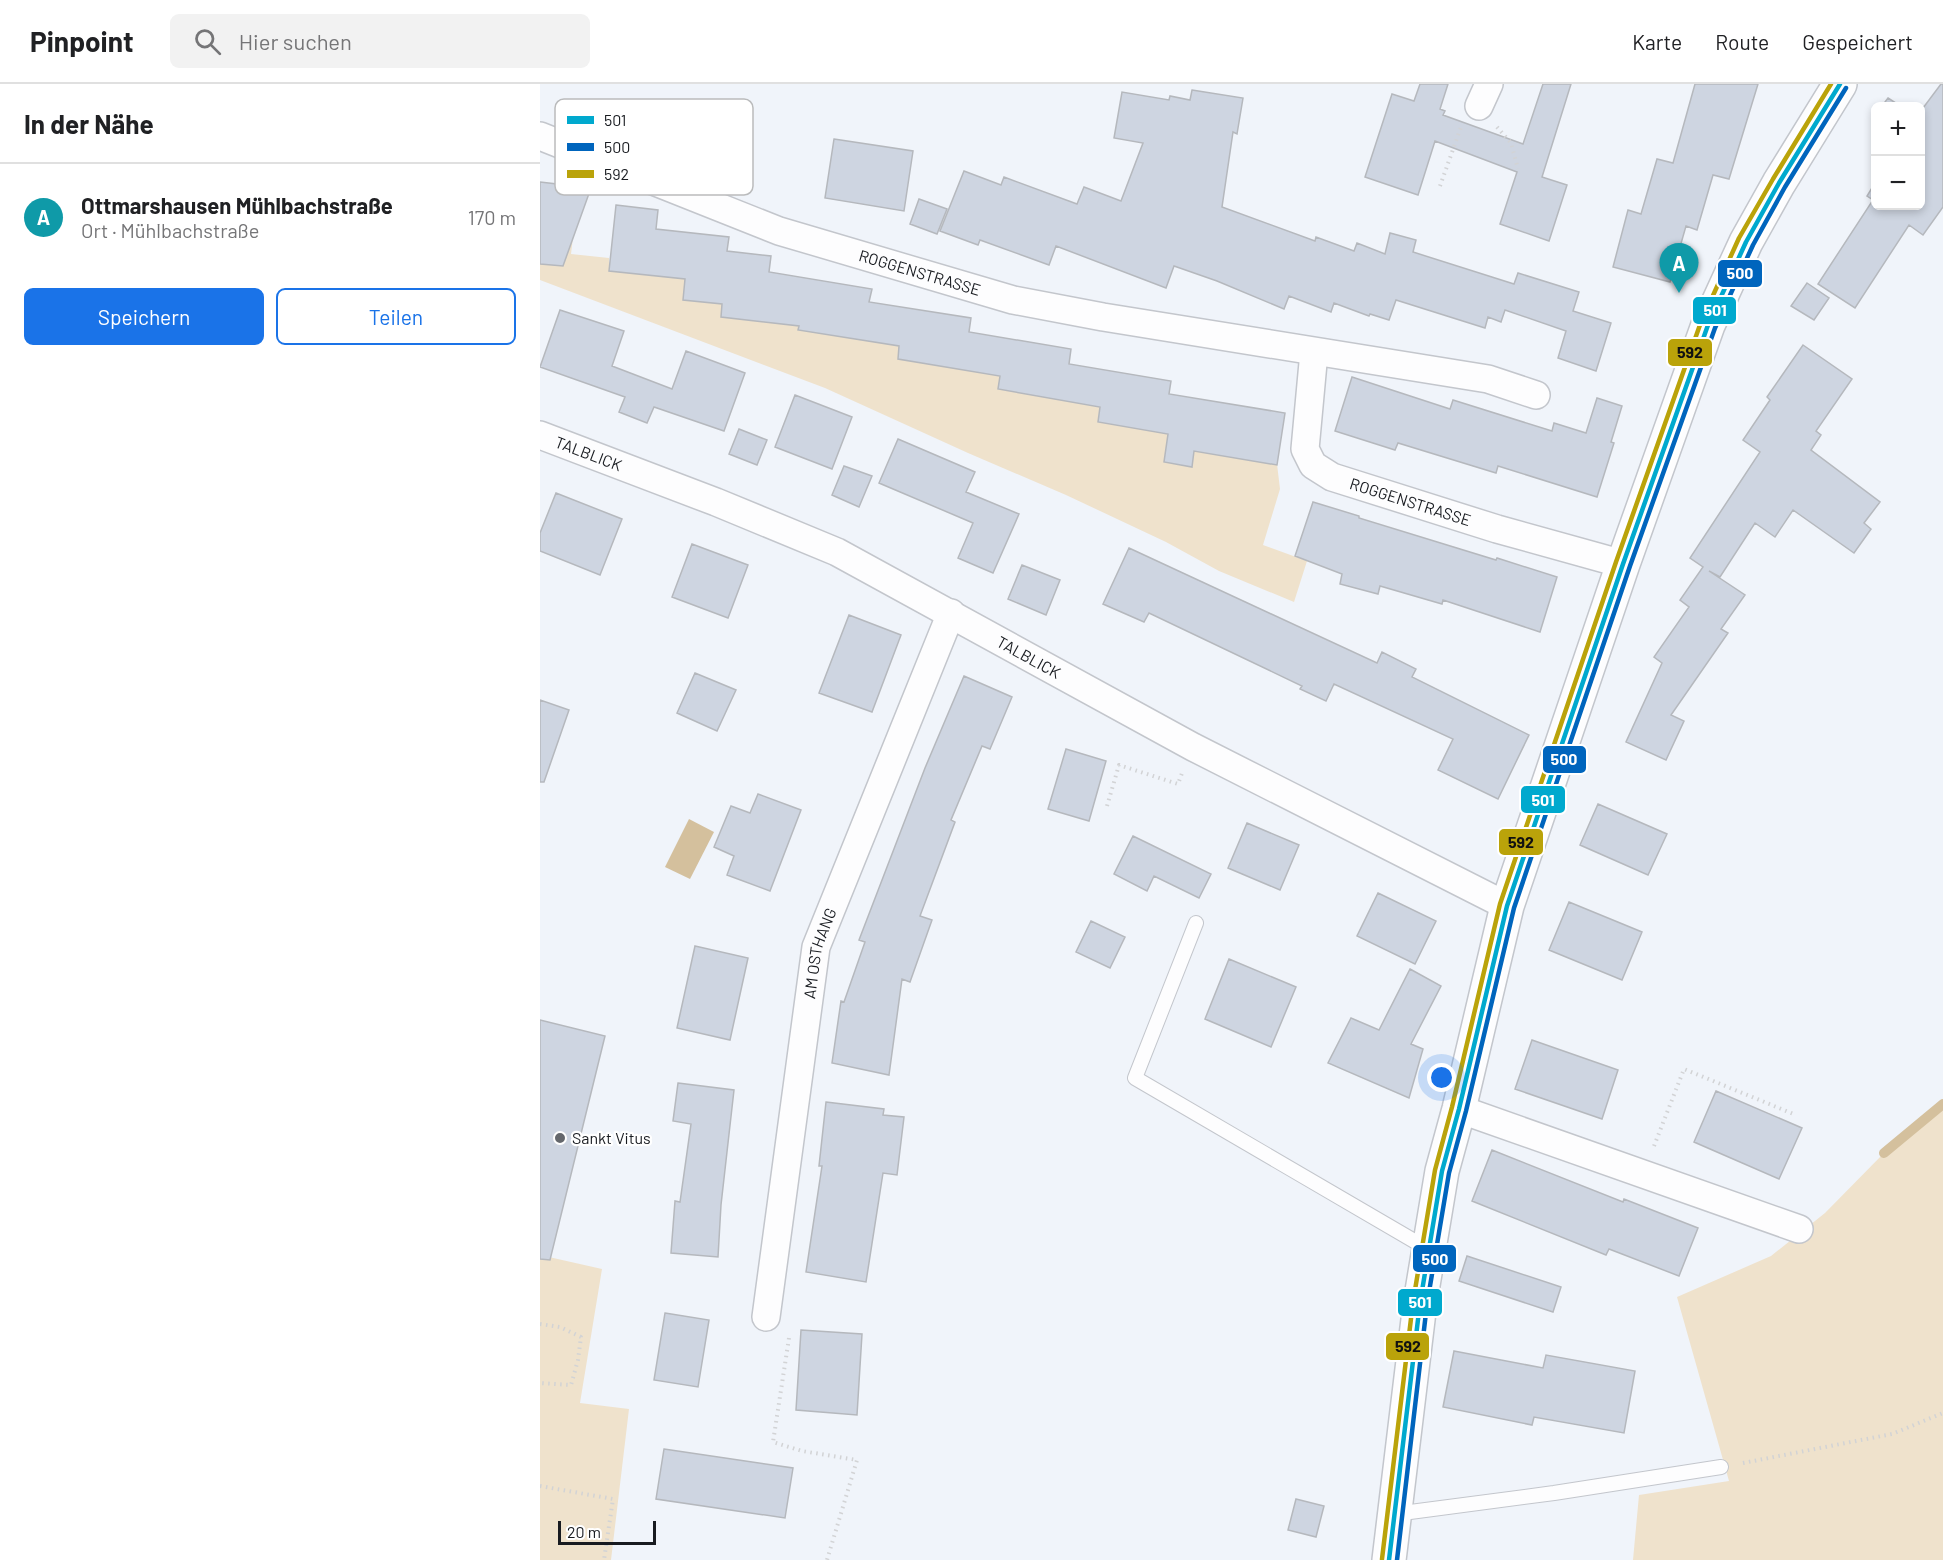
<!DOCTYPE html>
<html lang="de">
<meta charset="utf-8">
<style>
:root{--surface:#fff;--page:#f2f2f2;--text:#202124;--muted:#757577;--line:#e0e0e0;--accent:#1a73e8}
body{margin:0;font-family:Barlow,sans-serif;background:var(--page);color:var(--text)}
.controls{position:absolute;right:18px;top:18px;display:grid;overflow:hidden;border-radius:9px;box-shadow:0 3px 9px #0003}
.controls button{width:54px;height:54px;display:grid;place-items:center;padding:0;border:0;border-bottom:2px solid var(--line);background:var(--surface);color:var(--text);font:30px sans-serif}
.scale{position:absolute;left:18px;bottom:15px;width:98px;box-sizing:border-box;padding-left:6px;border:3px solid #181b20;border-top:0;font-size:16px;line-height:21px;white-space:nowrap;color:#181b20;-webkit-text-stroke:4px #fff;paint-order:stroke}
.you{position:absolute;left:902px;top:994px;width:21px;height:21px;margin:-15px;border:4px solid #fff;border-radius:50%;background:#1a73e8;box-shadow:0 0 0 9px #1a73e833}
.badge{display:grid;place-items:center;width:39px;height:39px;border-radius:50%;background:var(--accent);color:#fff;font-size:20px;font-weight:700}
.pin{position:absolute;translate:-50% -50px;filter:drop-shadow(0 2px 3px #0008)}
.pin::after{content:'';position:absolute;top:32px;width:21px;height:18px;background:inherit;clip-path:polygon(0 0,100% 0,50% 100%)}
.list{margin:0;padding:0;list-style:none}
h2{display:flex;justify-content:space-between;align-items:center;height:78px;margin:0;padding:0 24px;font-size:26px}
h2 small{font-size:20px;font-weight:400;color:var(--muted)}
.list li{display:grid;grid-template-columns:39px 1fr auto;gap:18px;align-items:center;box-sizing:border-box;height:108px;padding:0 24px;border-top:2px solid var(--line)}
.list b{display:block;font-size:22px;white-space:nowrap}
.list p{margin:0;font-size:20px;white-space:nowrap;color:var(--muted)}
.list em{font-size:20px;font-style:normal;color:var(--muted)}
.actions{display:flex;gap:12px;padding:18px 24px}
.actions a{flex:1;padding:14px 0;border:2px solid var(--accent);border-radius:9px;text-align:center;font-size:21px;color:var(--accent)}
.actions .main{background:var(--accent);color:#fff}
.icon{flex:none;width:33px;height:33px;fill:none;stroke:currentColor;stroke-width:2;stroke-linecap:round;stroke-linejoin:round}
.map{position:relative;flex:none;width:1403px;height:1476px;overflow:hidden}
header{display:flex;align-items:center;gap:36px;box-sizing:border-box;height:84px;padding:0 30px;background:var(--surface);border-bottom:2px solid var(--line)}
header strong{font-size:28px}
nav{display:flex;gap:33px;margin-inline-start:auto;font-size:21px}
.search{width:420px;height:54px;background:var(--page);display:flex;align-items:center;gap:15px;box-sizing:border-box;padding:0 21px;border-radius:9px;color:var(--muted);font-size:22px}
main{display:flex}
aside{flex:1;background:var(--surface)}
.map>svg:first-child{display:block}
.green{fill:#efe2cc}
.water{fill:#d4c09d}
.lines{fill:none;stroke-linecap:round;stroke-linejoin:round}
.stream{stroke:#d4c09d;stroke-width:10}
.building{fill:#ced5e1;stroke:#b5b8bd;stroke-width:1.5}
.service-casing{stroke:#c3c6cc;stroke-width:16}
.minor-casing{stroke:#c3c6cc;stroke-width:30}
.tertiary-casing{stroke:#c3c6cc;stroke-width:36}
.path{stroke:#d2d3d5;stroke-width:4;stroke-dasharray:1.5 4.5;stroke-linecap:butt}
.service{stroke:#fdfdfe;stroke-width:14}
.minor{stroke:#fdfdfe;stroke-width:27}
.tertiary{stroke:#fdfdfe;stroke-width:33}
.bus-1-casing{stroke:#fff;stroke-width:9}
.bus-2-casing{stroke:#fff;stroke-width:9}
.bus-3-casing{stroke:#fff;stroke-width:9}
.bus-1{stroke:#00a9ce;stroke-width:4.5}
.bus-2{stroke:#0065bd;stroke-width:4.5}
.bus-3{stroke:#baa30a;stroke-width:4.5}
.poi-dot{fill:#64676c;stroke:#fff;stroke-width:2}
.labels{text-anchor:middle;stroke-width:4.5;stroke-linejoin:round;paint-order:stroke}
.street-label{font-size:16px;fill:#181b20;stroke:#fff}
.poi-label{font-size:16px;fill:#181b20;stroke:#fff;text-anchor:start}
.key{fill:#fff;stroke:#babbbc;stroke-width:1.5}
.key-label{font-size:16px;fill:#181b20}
.line-badge{stroke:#fff;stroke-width:2}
.badge-label{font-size:16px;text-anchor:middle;font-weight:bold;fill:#fff}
.pale-badge-label{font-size:16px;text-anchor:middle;font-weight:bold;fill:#111}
</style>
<header>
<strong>Pinpoint</strong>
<div class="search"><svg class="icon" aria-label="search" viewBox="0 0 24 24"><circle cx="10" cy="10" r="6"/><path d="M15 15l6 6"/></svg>Hier suchen</div>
<nav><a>Karte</a><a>Route</a><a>Gespeichert</a></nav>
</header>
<main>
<aside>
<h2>In der Nähe<small></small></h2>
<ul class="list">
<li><span class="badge" style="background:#0f9aa8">A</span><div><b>Ottmarshausen Mühlbachstraße</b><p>Ort · Mühlbachstraße</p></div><em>170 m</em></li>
</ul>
<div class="actions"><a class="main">Speichern</a><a>Teilen</a></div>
</aside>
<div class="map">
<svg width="1403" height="1476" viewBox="0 0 1403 1476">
<rect width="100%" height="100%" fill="#f0f4fa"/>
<path class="green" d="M0,141L34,145L31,170L69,174V187L111,191L147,184L143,216L182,220L181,233L260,231L258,246L323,256H361L358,275L422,285L461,287L458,305L522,316L560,320L558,338L628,349L624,378L652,383L654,367L737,380L740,405L723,461L767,477L754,518L679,487L626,458L526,411L428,369L285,304L0,196Z
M1403,1018V1476H1093L1099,1411L1189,1397L1137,1213L1231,1172L1285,1129L1344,1069Z
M0,1171L62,1185L40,1319L89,1325L71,1476H0Z"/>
<path class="water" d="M149,735L174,748L150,795L125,783Z"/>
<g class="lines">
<path class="stream" d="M1344,1069L1403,1020"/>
</g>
<path class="building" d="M880,0H908L900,25L905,27L903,31L983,60L1003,0H1031L1002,93L1027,101L1009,157L960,140L977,88L895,57L878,111L825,93L852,10L874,17Z
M1155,0H1218L1189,95L1173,91L1157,146L1146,142L1130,198L1073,183L1088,126L1101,130L1117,75L1133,79Z
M1401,0H1403V123L1383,151L1369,141L1315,224L1278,200L1333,116L1327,112L1335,99V122H1380V28Z
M652,6L703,14L697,50L693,48L682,123L775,157L776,153L814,167L817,159L845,170L850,149L876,156L873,168L974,200L978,189L1039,208L1033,227L1071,239L1056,287L1018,274L1026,247L965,226L961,238L948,233L945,244L856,216L849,236L830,230L829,232L794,219L791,228L749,212L744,225L677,197L634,182L626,204L516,162L509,181L440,156L438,161L400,147L424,87L461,101L464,93L537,120L544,103L581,117L603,59L574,54L582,8L629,16L630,12L650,16Z
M1348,14L1359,21L1360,22H1342Z
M294,55L373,67L364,127L285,114Z
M0,98L51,104L23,182L0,180Z
M379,115L407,125L397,150L370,140Z
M76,121L118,126L116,145L189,153L187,167L231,172L229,188L332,205L329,218L431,234L429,248L531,265L529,280L631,297L629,310L745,329L737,381L654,367L652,383L624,378L628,350L558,338L560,323L458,305L460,292L358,275L359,262L258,246L259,242L181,233L182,220L143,216L145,195L69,187Z
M1267,199L1289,214L1274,236L1251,222Z
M20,226L84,247L72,282L132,305L146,267L205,289L184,347L114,323L107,339L79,328L85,313L0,283Z
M1263,261L1312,295L1276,347L1281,351L1271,366L1340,418L1324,439L1331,445L1314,469L1253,426L1235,453L1215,439L1180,493L1169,487L1205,511L1181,545L1188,549L1131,631L1144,637L1126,676L1086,658L1122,579L1114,573L1149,523L1140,516L1163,483L1150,474L1220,368L1203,356L1230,316L1227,313Z
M812,293L910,325L913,316L1012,347L1014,339L1046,349L1057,314L1082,322L1071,358L1074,359L1057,413L958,382L956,389L858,359L855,366L795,347Z
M255,311L312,333L292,385L235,363Z
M199,345L227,356L217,381L189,370Z
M358,355L435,388L426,408L479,430L453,489L418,474L433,439L339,399Z
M304,382L332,392L319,423L292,411Z
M16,409L82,435L60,491L0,467V449Z
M773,418L819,432V434L956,476L957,474L1017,493L1000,548L903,516L902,520L840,502L838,510L800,500L802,490L755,472Z
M152,460L208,481L188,534L132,513Z
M589,464L837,579L842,568L876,585L872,593L989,651L958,715L898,686L913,655L794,600L786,617L760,605L762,602L609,529L604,538L563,520Z
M482,481L520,496L506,531L468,515Z
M309,531L361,551L332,628L279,609Z
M155,589L196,606L177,647L137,629Z
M424,592L472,613L450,665L442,662L411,736L415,738L380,832L392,836L370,898L362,895L349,991L292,979L301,917L304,918L325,858L319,856L385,684Z
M0,616L29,626L4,698H0Z
M526,665L566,677L549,737L508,725Z
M218,710L261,726L230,807L187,791L194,772L174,763L191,722L210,729Z
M1058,720L1127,750L1108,791L1040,761Z
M707,739L759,761L740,806L688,784Z
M593,752L671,790L659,814L614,792L607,807L574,790Z
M838,809L896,837L875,880L817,852Z
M1029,818L1102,848L1082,896L1009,866Z
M551,837L585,853L570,884L536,868Z
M155,862L208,874L190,956L137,944Z
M689,875L756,903L731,963L665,935Z
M870,885L901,902L871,960L883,965L869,1014L788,979L811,934L839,946Z
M0,936L65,952L10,1176L0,1175Z
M992,956L1078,986L1062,1035L975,1005Z
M138,999L194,1006L181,1121L178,1173L131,1169L135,1117L140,1118L151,1040L133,1037Z
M1176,1007L1262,1044L1239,1095L1154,1058Z
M286,1018L344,1025L343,1031L364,1033L357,1091L343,1089L326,1198L266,1188L282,1082H279Z
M952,1066L1083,1118L1084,1115L1158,1144L1139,1192L1069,1165L1066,1171L932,1117Z
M927,1172L1021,1203L1013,1228L919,1197Z
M125,1229L169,1236L158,1303L114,1296Z
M261,1246L322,1250L317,1331L256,1326Z
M914,1267L1003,1284L1006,1271L1095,1287L1084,1349L994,1333L992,1341L903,1323Z
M124,1365L253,1384L245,1434L116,1415Z
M756,1415L784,1422L776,1453L748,1446Z"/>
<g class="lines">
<g class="service-casing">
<path id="service" d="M656,839L595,994L888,1165
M855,1430L1014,1409L1181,1383"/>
</g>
<g class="minor-casing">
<g id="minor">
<path d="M939,22L949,0"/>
<path id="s1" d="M0,52L239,147L473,216L563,233L948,295L996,311"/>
<path id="s2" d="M774,268L765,365L773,381L792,393L957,445L1083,480"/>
<path id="s3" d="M0,351L176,418L297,468L653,663L967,822"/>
<path d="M919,1025L1259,1145"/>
<path id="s4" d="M226,1233L276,863L411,529"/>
</g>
</g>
<g class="tertiary-casing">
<path id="tertiary" d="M849,1476L880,1219L902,1087L919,1025L967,822L1083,480L1168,241L1206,158L1239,99L1300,0"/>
</g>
<path class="path" d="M957,43L971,59L978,85
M900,102L921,43
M567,722L579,681L638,700L642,689
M1114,1062L1144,985L1256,1031
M0,1240L20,1243L41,1253L38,1276L31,1301L0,1299
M249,1254L233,1358L262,1367L317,1376L287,1476
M1203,1379L1352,1350L1403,1329
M0,1402L73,1415L64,1476"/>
<use href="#service" class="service"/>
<use href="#minor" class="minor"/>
<use href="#tertiary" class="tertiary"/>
<g class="bus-1-casing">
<path id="bus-1" d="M849,1476L880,1219L902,1087L919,1025L967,822L1083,480L1168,241L1206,158L1239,99L1300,0"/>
</g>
<g class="bus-2-casing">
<path id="bus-2" d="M857,1476L887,1220L909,1089L926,1027L974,824L1090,482L1175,244L1213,161L1245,103L1306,4"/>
</g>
<g class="bus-3-casing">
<path id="bus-3" d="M842,1475L873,1218L895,1086L912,1023L960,820L1076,478L1161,238L1199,154L1233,95L1291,0"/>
</g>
<use href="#bus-1" class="bus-1"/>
<use href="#bus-2" class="bus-2"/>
<use href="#bus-3" class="bus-3"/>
</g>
<circle class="poi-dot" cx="20" cy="1054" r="6"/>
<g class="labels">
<g class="street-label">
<text dy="6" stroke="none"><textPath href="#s1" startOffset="404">ROGGENSTRASSE</textPath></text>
<text dy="6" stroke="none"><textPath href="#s3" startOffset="52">TALBLICK</textPath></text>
<text dy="6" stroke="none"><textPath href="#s2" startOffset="220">ROGGENSTRASSE</textPath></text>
<text dy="6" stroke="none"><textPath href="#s3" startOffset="538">TALBLICK</textPath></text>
<text dy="6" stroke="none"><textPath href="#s4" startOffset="368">AM OSTHANG</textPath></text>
</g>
<g class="poi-label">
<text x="32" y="1060">Sankt Vitus</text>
</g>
</g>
<rect x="15" y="15" width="198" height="96" rx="9" class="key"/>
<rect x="27" y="32" width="27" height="8" fill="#00a9ce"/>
<rect x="27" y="59" width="27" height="8" fill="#0065bd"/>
<rect x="27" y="86" width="27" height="8" fill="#baa30a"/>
<g class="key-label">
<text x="64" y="42">501</text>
<text x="64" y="69">500</text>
<text x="64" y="96">592</text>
</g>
<g class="line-badge">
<rect x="1177" y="175" width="46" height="29" rx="6" fill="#0065bd"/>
<rect x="1152" y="212" width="45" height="29" rx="6" fill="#00a9ce"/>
<rect x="1127" y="254" width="46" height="29" rx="6" fill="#baa30a"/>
<rect x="1002" y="661" width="45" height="29" rx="6" fill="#0065bd"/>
<rect x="980" y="701" width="46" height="29" rx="6" fill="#00a9ce"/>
<rect x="958" y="744" width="46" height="28" rx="6" fill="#baa30a"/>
<rect x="872" y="1160" width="45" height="29" rx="6" fill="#0065bd"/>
<rect x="857" y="1204" width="46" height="29" rx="6" fill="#00a9ce"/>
<rect x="845" y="1248" width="45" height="29" rx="6" fill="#baa30a"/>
</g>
<g class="badge-label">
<text x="1200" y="195">500</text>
<text x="1175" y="232">501</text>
<text x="1024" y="681">500</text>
<text x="1003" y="722">501</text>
<text x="895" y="1181">500</text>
<text x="880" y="1224">501</text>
</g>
<g class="pale-badge-label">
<text x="1150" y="274">592</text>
<text x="981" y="764">592</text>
<text x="868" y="1268">592</text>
</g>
</svg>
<div class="controls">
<button>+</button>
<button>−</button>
</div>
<div class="scale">20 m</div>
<div class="you"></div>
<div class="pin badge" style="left:1139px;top:209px;background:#0f9aa8">A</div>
</div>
</main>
